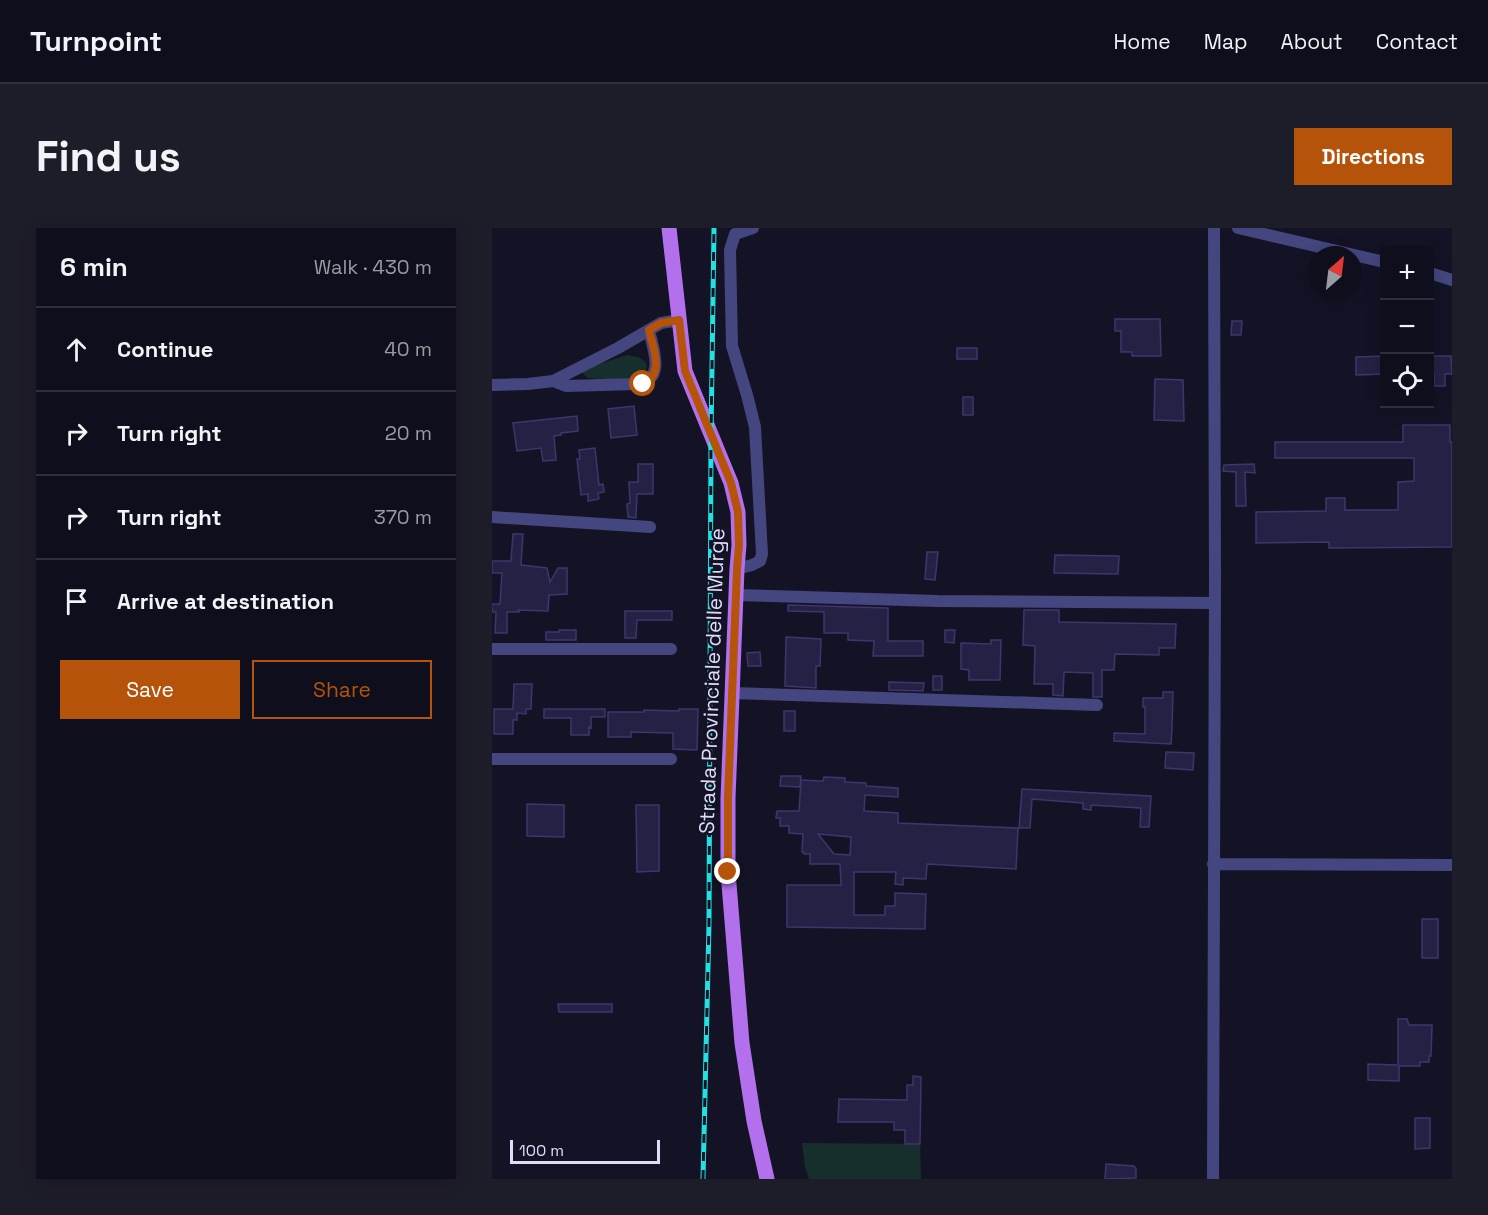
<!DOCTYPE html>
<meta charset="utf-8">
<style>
:root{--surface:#0f0e1c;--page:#1d1c29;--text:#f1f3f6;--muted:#9b9ca3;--line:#2f2e3b;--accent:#b45309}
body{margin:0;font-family:"Space Grotesk",sans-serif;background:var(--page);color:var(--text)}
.controls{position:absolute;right:18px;top:18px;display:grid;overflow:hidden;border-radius:0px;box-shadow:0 3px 15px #0003}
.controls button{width:54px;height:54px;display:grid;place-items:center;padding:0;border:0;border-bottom:2px solid var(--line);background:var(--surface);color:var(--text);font:30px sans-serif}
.compass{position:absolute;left:816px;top:18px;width:54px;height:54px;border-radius:50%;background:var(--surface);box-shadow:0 3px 15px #0003;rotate:28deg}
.scale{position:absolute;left:18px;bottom:15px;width:150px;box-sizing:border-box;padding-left:6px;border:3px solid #dddcfb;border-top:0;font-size:16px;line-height:21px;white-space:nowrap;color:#dddcfb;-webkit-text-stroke:4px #141326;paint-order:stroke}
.stop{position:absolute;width:18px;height:18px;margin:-14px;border:4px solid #b45309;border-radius:50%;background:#fff}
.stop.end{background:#b45309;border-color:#fff;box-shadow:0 2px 6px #0008}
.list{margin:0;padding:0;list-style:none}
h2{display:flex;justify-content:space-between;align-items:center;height:78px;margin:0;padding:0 24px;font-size:26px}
h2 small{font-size:20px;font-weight:400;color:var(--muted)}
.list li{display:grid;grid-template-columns:39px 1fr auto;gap:18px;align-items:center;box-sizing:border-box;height:84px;padding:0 24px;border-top:2px solid var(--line)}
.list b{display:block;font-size:22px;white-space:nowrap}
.list em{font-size:20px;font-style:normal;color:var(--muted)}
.actions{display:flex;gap:12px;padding:18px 24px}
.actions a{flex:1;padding:14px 0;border:2px solid var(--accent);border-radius:0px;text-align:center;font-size:21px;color:var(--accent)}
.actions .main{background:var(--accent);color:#fff}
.icon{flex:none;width:33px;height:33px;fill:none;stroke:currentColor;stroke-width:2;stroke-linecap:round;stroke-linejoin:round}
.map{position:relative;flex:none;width:960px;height:951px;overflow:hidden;border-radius:0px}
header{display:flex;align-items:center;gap:36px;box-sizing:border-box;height:84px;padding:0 30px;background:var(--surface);border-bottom:2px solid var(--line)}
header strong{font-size:28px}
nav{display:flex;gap:33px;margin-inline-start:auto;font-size:21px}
.intro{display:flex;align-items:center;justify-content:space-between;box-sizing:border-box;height:144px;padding:0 36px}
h1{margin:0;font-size:42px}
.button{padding:15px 27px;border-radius:0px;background:var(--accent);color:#fff;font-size:21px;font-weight:700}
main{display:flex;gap:36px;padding:0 36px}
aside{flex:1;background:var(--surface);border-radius:0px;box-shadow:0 3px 15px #0003}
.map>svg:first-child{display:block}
.green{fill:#162f2c}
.building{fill:#252144;stroke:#3c366d;stroke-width:1.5;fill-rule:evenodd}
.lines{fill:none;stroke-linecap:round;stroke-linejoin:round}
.minor{stroke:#44477f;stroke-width:12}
.major{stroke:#b370ed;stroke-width:15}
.rail-casing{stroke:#20e2e3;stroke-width:5}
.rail{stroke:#141326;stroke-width:3;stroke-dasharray:9;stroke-linecap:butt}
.route{stroke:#b45309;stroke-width:8}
.labels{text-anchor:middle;stroke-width:4.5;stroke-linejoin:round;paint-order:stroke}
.street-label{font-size:21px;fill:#dddcfb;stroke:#141326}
</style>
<header>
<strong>Turnpoint</strong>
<nav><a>Home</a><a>Map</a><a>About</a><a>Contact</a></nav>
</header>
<div class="intro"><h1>Find us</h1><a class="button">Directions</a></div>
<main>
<aside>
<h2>6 min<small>Walk · 430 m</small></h2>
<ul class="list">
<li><svg class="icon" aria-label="ahead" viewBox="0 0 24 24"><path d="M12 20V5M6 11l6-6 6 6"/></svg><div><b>Continue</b></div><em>40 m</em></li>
<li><svg class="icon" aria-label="right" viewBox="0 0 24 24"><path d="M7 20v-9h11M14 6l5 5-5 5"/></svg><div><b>Turn right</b></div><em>20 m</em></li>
<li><svg class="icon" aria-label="right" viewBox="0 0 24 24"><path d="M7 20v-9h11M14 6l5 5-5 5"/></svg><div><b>Turn right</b></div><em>370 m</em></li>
<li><svg class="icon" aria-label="arrive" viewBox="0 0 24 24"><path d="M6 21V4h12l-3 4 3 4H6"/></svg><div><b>Arrive at destination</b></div></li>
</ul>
<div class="actions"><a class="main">Save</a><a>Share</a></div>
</aside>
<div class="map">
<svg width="960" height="951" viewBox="0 0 960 951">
<rect width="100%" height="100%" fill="#141326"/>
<path class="green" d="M135,127L146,129L154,134L155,138L153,145C135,154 115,151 96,150L91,146L92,143L99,139Z
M310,915L428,916L429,951H317L313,939Z"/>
<path class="building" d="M623,91H668L669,128H640V124H629V103H623Z
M740,93H750L749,107H739Z
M465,120H485V131H465Z
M892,128V146L864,147V129Z
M938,128H959L960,146H953V158H942V146H938Z
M663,151L691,152L692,193L662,192Z
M471,169H481V187H471Z
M142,178L145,207L119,210L116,181Z
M85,188L86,203L69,205V207L62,208L64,232L51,233L49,220L25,223L21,195Z
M911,197H958V214H960V319L837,320V314L764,315V284L834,283V270H853V282H906V254L922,253V230H783V214H911Z
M103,220L107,257L111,256L112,264L106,265L107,271L96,273V266L89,267L85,231H88L87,222Z
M146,236H161V266H145L144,290L136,289L135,276L138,275L137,254H146Z
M762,236L763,245L753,244L754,278H744V244L731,243L732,237Z
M21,306H31L29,337L55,340L58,354L66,340H75V366L57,367L56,383L26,382L27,384H15V405H3L4,384H0V376H8L10,345H0V333H19Z
M435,324H446L443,352L433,351Z
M563,327L627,328L626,346L562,345Z
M296,377L396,380V413H431V428H381L382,413L356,412V405H332V384L296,383Z
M532,382H567V394L684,396L683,420H667V427L623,426L622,442H610V469H601V445L572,444L571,468L561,467V456H542L543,418L531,417Z
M133,383H180V392H145L144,410H133Z
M67,402H84V412H54V404H67Z
M453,402H463L462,415L453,414Z
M294,409L329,411L328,438H324V460L293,458Z
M499,412H509L508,452H477V442L469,441V415L499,416Z
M268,424L269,438H256L255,425Z
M441,448H450V462H441Z
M397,454L432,455L431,463L397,462Z
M22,456H40L39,481H34V486L25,485V492H21V506H2V481H21Z
M671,464H681L680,500L679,516L622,513V505L653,506V479H651V470H671Z
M52,481H113V489H99V500L97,499V507H79V490H52Z
M187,481H206L205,522L181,521V505L139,504V509H116V484H152V482L187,483Z
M292,483H303V503H292Z
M674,524L702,525L701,542L673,540Z
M289,548H309L308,559L288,558Z
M332,549L353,550V554L374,555V558L406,560V569L373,567L372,583L406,585V595L526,600L524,641L435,636L434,651L411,650V657L403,656L404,644H362V687H393V678H403V665L434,666L433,701L295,699V657H349L348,636H318V626H312V624H310L311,606L297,605V598H288V590H284L285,583H307L309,552L331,553ZM326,606L359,609L358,627L342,626Z
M530,561L659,568L657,599H648L649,580L599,577V582L591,581V575L540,571L538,600H527Z
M35,576L72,577V609L35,608Z
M144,577H167V643L145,644Z
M930,691H946V730H930Z
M66,776H120V784H67Z
M906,791H915L917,797H940L939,828H937V834H928V838H907V853L876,852V836L906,837Z
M421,848L429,849L428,916H413V902H402V894H346L347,871L415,872V857H421Z
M923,890H938V920L923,921Z
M614,936L642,938L644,941V950L613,951Z"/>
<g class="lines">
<path class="minor" d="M746,0L892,34
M938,45L960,52
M61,153L74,158L146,156C174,151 161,121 157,102
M0,157L36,156L61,153L126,120L169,95L187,92
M0,289L158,299
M245,341L260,337L268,333L270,326L263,199L255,167L240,118L238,22L243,6L261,0
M244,367L446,373L722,375
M0,421H179
M240,465L605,477
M0,531H179
M721,636L960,637
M721,951L723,352L722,0"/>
<path class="major" d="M177,0L193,143L239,255L246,284L247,317L245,341L236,570V644L250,815L262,893L275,951"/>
<g class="rail-casing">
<path id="rail" d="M211,951L217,696L219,209L222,0"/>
</g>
<use href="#rail" class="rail"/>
</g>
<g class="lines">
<path class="route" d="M151,156C173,146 161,120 157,102L169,95L187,92L193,143L239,255L246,284L247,317L245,341L236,570V644"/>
</g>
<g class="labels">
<g class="street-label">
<text transform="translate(220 453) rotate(-88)" y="7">Strada Provinciale delle Murge</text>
</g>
</g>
</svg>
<div class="controls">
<button>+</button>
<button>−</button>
<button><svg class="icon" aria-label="locate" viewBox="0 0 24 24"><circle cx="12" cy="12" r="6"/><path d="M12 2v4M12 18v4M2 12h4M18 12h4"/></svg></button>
</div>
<svg class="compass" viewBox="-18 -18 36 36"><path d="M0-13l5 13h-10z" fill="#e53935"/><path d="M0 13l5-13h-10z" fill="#9b9ca3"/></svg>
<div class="scale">100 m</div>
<div class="stop" style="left:151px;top:156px"></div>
<div class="stop end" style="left:236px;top:644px"></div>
</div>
</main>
